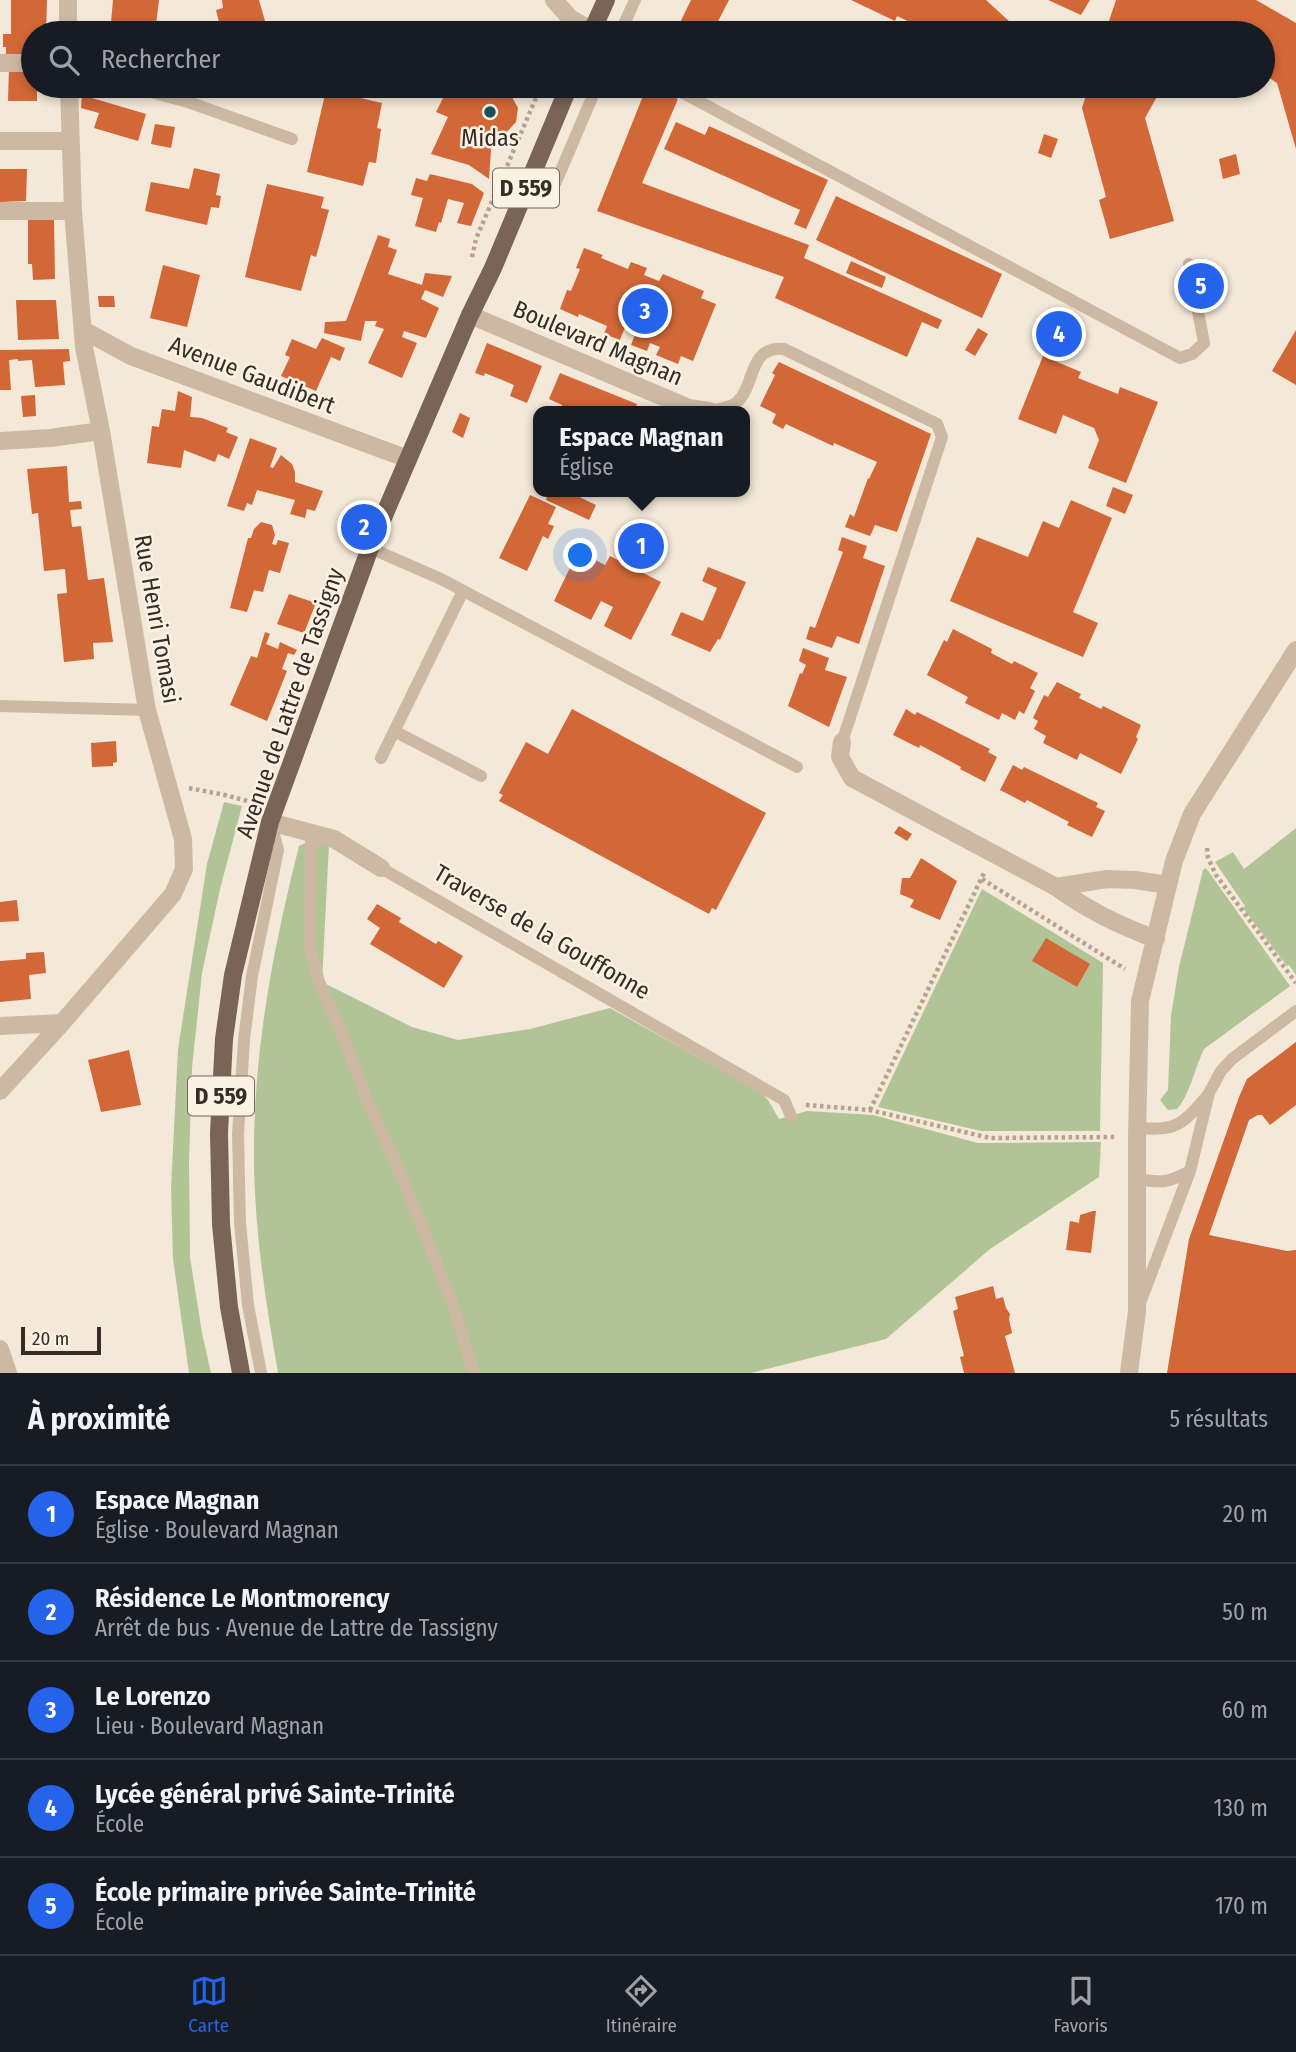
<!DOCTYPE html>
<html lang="fr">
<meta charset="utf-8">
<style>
:root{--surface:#171b24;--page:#20242c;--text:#f1f3f6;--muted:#9ea1a6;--line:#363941;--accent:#2563eb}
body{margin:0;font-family:"Fira Sans Condensed",sans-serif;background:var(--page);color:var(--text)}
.scale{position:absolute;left:21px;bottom:18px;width:80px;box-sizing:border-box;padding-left:7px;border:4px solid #372c26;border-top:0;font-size:19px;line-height:24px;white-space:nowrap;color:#372c26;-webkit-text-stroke:5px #fbf2e4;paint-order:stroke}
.you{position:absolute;left:581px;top:556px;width:24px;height:24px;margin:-18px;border:5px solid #fff;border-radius:50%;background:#1a73e8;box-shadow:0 0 0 10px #1a73e833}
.badge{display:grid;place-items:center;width:46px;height:46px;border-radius:50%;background:var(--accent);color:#fff;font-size:23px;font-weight:700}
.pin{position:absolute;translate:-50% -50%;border:4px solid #fff;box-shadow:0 2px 7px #0006}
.popup{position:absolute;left:533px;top:406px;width:217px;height:91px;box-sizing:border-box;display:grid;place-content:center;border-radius:14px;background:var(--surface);filter:drop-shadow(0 2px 5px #0005);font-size:23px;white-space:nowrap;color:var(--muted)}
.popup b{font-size:26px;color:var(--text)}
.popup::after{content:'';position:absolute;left:50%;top:100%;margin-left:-14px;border:14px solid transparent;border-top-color:var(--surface)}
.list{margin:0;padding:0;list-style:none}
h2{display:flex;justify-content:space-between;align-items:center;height:91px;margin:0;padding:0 28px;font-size:30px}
h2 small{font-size:23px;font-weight:400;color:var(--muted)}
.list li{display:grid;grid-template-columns:46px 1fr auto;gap:21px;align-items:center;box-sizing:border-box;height:98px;padding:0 28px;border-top:2px solid var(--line)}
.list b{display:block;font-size:26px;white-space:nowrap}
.list p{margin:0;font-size:23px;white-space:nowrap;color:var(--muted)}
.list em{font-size:23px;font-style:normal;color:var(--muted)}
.icon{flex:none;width:38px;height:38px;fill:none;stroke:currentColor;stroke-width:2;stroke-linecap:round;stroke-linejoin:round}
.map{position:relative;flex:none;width:1296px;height:1373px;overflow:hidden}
.search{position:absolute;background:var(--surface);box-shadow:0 4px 10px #0003;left:21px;right:21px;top:21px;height:77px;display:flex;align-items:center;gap:18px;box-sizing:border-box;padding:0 24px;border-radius:38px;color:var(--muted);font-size:26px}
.sheet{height:581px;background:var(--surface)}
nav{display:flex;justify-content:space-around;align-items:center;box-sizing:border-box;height:98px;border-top:2px solid var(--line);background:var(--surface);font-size:19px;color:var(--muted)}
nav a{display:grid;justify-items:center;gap:4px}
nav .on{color:var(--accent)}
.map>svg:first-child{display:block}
.green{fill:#b1c496}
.building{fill:#d26737}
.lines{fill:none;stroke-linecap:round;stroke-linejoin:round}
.path{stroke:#b8a28d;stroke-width:4.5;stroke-dasharray:3.5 3.5;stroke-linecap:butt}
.service{stroke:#cdb9a3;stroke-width:12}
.minor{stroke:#cdb9a3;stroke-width:18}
.tertiary{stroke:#cdb9a3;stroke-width:18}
.primary{stroke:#7a6455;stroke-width:18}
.poi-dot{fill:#17535c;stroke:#fbf2e4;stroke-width:2.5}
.labels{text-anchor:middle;stroke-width:5;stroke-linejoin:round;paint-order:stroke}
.shield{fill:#fbf2e4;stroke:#72675f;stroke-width:2}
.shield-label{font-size:23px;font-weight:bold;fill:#372c26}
.poi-label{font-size:24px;fill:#372c26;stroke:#fbf2e4}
.street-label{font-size:24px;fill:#372c26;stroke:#fbf2e4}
</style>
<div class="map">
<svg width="1296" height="1373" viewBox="0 0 1296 1373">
<rect width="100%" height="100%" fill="#f4e8d8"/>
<path class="green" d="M224,802L242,806L220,889L202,973L192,1068L189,1161L190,1257L202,1333L211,1373H189L173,1259L171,1188L178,1049L207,864Z
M1296,828V975L1289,965L1287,966L1243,908L1245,906L1215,862L1233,852L1244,869Z
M305,843L329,844L322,982L412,1027L458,1040L530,1029L610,1008L762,1093L768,1100L779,1119L807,1111L873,1115L978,1143L1101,1142L1099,1177L990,1249L886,1339L751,1373H278C265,1298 253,1222 254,1145C255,1043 274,945 299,846Z
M1206,868L1290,986L1204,1049C1195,1067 1190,1095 1177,1109L1168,1110L1160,1100L1168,1090L1171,1016L1179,967L1203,870Z
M982,889L1103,963L1100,1131H981L878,1107Z"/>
<path class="building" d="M11,0H47L46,33H33V58L6,59V47H3V34H11Z
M113,0H159L155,33H110Z
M222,0H259L265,21L271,27L270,31L268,33H214L211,24L219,22L216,10L223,8Z
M691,0H729L712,33H675Z
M851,0H986L1010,22L999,33H924L916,25L897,16L895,21Z
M1048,0H1090L1081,15Z
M1116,0H1256L1296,23V149L1277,83L1263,74V33H1105Z
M9,67H33V86H37V101H8Z
M449,86H521L511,95L518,108L516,122L505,134L492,136L489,179L469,165L431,154L448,117L436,112Z
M647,86L678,99L642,183L809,245L804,258L942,320L938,329L922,322L907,357L775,298L784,277L597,211Z
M1089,86H1163L1145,118L1174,221L1110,239L1099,200L1106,197L1082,108Z
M326,90L382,103L377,128L381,129L376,163L369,162L363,186L307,172Z
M82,95L146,114L138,141L94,128L99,113L81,108Z
M676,122L705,135L709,126L828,180L806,229L794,224L800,210L664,149Z
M155,124L175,127L171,148L151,144Z
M1044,134L1058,139L1051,158L1038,153Z
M1236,154L1240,174L1223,179L1219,159Z
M194,168L220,174L216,195L221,196L219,208L211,207L207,225L145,211L151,182L189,189Z
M0,169H27L26,201L0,202Z
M430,174L472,184L484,193L471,226L457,223L464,203L448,199L441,223L439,222L436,232L415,226L423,198L411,195L416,178L427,181Z
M267,184L324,197L321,208L329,210L316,257L311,255L301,291L245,277Z
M836,196L1002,274L982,318L816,240Z
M28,220H54L55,279L33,280L32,264H28Z
M378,235L390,239L388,247L397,250L388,274L422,285L425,273L452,276L443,297L425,290L421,299L439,308L426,338L404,331L402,337L417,343L402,378L368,363L384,329L375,326L377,321H365L361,341L324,333L325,322L346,321Z
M584,248L603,255L601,258L628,269L631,262L647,268L644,275L659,281L663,274L704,291L701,298L716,304L693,361L681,356L678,364L656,355L660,347L650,343L647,351L631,345L636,332L625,327L620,340L604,334L607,326L579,314L578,317L560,309L567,290L571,291L580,269L576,268Z
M851,261L886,277L882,288L846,273Z
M163,265L200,275L187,327L150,318Z
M98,296H114L115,307H99Z
M16,300H56L59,339L18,340Z
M978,328L988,334L975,356L965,350Z
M1296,330V385L1272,371Z
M322,338L345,348L340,361L331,357L316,391L281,376L290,357L285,355L292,339L316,349Z
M487,343L542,366L527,403L510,396L514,385L485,373L484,376L475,373Z
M69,349L70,361L63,362L65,385L35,387L32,360L18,361V359L9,360L11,390H0V350Z
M1043,356L1081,372L1078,378L1118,394L1120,387L1158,402L1126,483L1088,468L1099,440L1094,428L1063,415L1056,434L1018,419Z
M779,362L931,434L897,532L875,525L870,536L845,527L850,514L854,517L868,478L869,479L877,462L834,443L833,446L786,424L783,429L772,423L776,414L760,406L775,375L772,373Z
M560,373L637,404L634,411H560L562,405L549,399Z
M178,391L192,397L190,417L202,418L228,428L226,432L238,437L229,459L218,454L215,462L184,450L181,468L147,463L152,426L159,427L162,409L175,411Z
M35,395L36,416L23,417L21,396Z
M460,413L470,418L463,438L452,432Z
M250,438L277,448L270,467L273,468L281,455L292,464L295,472V482L323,491L315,511L307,509L305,518L290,514L295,500L257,490L252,505L247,503L244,511L227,506Z
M67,466L69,502L81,501L82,509L70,510L72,527L81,526L88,580L104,578L113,642L93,643L94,659L64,662L57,594L67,593L65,569L44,571L38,513L32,514L27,469Z
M1113,487L1133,495L1125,514L1106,506Z
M549,492H569L596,505L589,520L546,500Z
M530,495L556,507L548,524L554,526L548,539L543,536L527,571L499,558Z
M1071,500L1112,518L1073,612L1098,623L1083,657L950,601L977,537L1028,557L1043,521L1059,528Z
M261,522L272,525L275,535L272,544L276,545L278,540L289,543L280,573L269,570L263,592L254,590L247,612L230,608L248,538H251L254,529Z
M842,537L867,546L863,558L885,566L859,644L837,636L832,648L806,639L810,626L815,628L843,552L838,550Z
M578,551L605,565L610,556L661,582L631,640L604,626L613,607L601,601L591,620L554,601Z
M708,567L746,582L720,640L718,639L710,652L671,635L681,612L703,621L717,588L702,581Z
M289,594L316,603L304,633L277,624Z
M953,629L992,649L991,653L1012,664L1014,661L1038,673L1030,688L1035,691L1024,714L1019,711L1015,720L1002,713L999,720L965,703L968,697L927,675L944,640L947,642Z
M265,632L270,634L266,644L278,649L280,642L297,650L294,655L288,653L282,669L287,671L267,721L230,705L251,656L257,658Z
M803,648L829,658L825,670L847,677L829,727L788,706L800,673L802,674L806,665L799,661Z
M1057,682L1081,694L1079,698L1101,709L1103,706L1141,725L1136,737L1138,739L1121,774L1080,753L1077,760L1043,743L1046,736L1034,729L1038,721L1033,718L1044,695L1048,697Z
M572,709L766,813L716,910L712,908L709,914L499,801L503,795L499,793L526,742L548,754Z
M906,709L915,715L917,712L990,749L988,752L997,757L985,782L960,769L961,767L920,745L919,748L893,735Z
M116,741L117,762L113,763V766L92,767L91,743Z
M1013,765L1022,770L1024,767L1098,803L1096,807L1105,811L1092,837L1067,825L1069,822L1027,800L1025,803L1000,790Z
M899,826L912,834L907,841L894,833Z
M921,858L957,881L940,920L910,907L914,900L900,894L902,878H910Z
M17,900L19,921L0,922V902Z
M377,904L401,918L399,922L436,944L438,941L463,956L444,988L370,944L380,928L367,919Z
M1046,938L1090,964L1077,987L1032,961Z
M44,952L46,973L29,975L31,999L0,1002V961L26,959V953Z
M1296,1042V1105L1270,1125L1262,1115H1258L1249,1120L1209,1235L1287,1251L1296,1250V1373H1167L1189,1239L1239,1097L1247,1079Z
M129,1050L141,1105L101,1112L88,1060Z
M1093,1211H1096L1091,1253L1066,1250L1070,1221L1079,1223L1080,1215Z
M993,1286L996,1299L1003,1297L1006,1308L1010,1314L1009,1319L1012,1333L1005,1336L1015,1373H964L960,1357L964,1356L953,1311L958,1309L955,1297Z"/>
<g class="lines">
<path class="path" d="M472,257L476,239L541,86
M189,788L225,795L251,802
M1207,848L1208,858L1216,875L1296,983
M982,879L1125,969
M806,1105L870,1110L990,1138L1115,1137
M870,1110L985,871"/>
<path class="service" d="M620,33L635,0
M128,86L188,102L292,139
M670,86L1180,358L1192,354L1204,343L1189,264
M527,185L556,182L597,86
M709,411C718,409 728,408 736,403C756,387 747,346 784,349L937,424L942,437L842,742
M370,548L441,579L797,767
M0,706L147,710
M394,731L481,776
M381,758L463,591
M311,833L310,948L319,982L345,1041L367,1100L405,1184L451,1299L474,1373
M381,868L784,1100L791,1116
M1137,1128C1177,1131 1182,1125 1207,1096
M1137,1179C1162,1183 1168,1183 1190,1171
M1140,1303L1190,1171L1209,1093L1221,1071L1232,1059L1296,1011
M261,1373L248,1305L240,1223L238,1134L244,1040L252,976L278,850L271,823"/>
<path class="minor" d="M68,33V0
M0,63H33
M0,141H70
M0,211H73
M470,315L689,408L709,411
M83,330L131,356L408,459
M0,441L50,438L101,431
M842,742L840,757L852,778L1056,887
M270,822L334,839L381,868
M1156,939C1120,926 1086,909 1056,887L1107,879L1135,880L1168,885
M0,1026L62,1023
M0,1091L62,1023L173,894L184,869L183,839L147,710L101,431L84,347L73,211L69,86
M0,1349L8,1373
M1129,1373L1137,1311V1137L1140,1001L1174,861L1192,814L1296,650"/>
<path class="tertiary" d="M554,0L570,18L592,31"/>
<path class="primary" d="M591,33L606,0
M241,1373L229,1307L221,1224L219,1133L224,1039L233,975L270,822L370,548L470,315L493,268L569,86"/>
</g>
<circle class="poi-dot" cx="490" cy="112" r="7"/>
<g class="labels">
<g class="shield">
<rect x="493" y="168.5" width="66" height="39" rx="5"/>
<rect x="188" y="1076.5" width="66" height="39" rx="5"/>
</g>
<g class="shield-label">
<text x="526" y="196">D 559</text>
<text x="221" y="1104">D 559</text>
</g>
<g class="poi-label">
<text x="490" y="146">Midas</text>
</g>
<g class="street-label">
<text transform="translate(598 343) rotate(23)" y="8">Boulevard Magnan</text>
<text transform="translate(252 375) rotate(21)" y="8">Avenue Gaudibert</text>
<text transform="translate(157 619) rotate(80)" y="8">Rue Henri Tomasi</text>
<text transform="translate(290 703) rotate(-71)" y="8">Avenue de Lattre de Tassigny</text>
<text transform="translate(542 932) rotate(30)" y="8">Traverse de la Gouffonne</text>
</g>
</g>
</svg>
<div class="scale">20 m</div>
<div class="you"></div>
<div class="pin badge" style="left:641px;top:546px">1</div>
<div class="popup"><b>Espace Magnan</b>Église</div>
<div class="pin badge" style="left:364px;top:527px">2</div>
<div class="pin badge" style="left:645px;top:311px">3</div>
<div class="pin badge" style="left:1059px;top:334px">4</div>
<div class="pin badge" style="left:1201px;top:286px">5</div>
<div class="search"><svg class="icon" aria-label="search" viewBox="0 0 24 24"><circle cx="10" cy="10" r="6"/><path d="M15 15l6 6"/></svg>Rechercher</div>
</div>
<section class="sheet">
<h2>À proximité<small>5 résultats</small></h2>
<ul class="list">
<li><span class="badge">1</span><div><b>Espace Magnan</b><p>Église · Boulevard Magnan</p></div><em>20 m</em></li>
<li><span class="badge">2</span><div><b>Résidence Le Montmorency</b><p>Arrêt de bus · Avenue de Lattre de Tassigny</p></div><em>50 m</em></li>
<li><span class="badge">3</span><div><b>Le Lorenzo</b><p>Lieu · Boulevard Magnan</p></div><em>60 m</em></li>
<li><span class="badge">4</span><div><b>Lycée général privé Sainte-Trinité</b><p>École</p></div><em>130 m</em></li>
<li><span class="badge">5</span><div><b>École primaire privée Sainte-Trinité</b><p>École</p></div><em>170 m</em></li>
</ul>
</section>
<nav>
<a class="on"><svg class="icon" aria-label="map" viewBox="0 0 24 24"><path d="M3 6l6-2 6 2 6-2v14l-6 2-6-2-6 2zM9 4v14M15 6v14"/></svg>Carte</a>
<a><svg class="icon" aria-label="directions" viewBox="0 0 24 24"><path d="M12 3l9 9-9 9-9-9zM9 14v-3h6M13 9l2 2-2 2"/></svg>Itinéraire</a>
<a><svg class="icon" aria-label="saved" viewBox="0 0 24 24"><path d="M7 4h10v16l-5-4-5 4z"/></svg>Favoris</a>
</nav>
